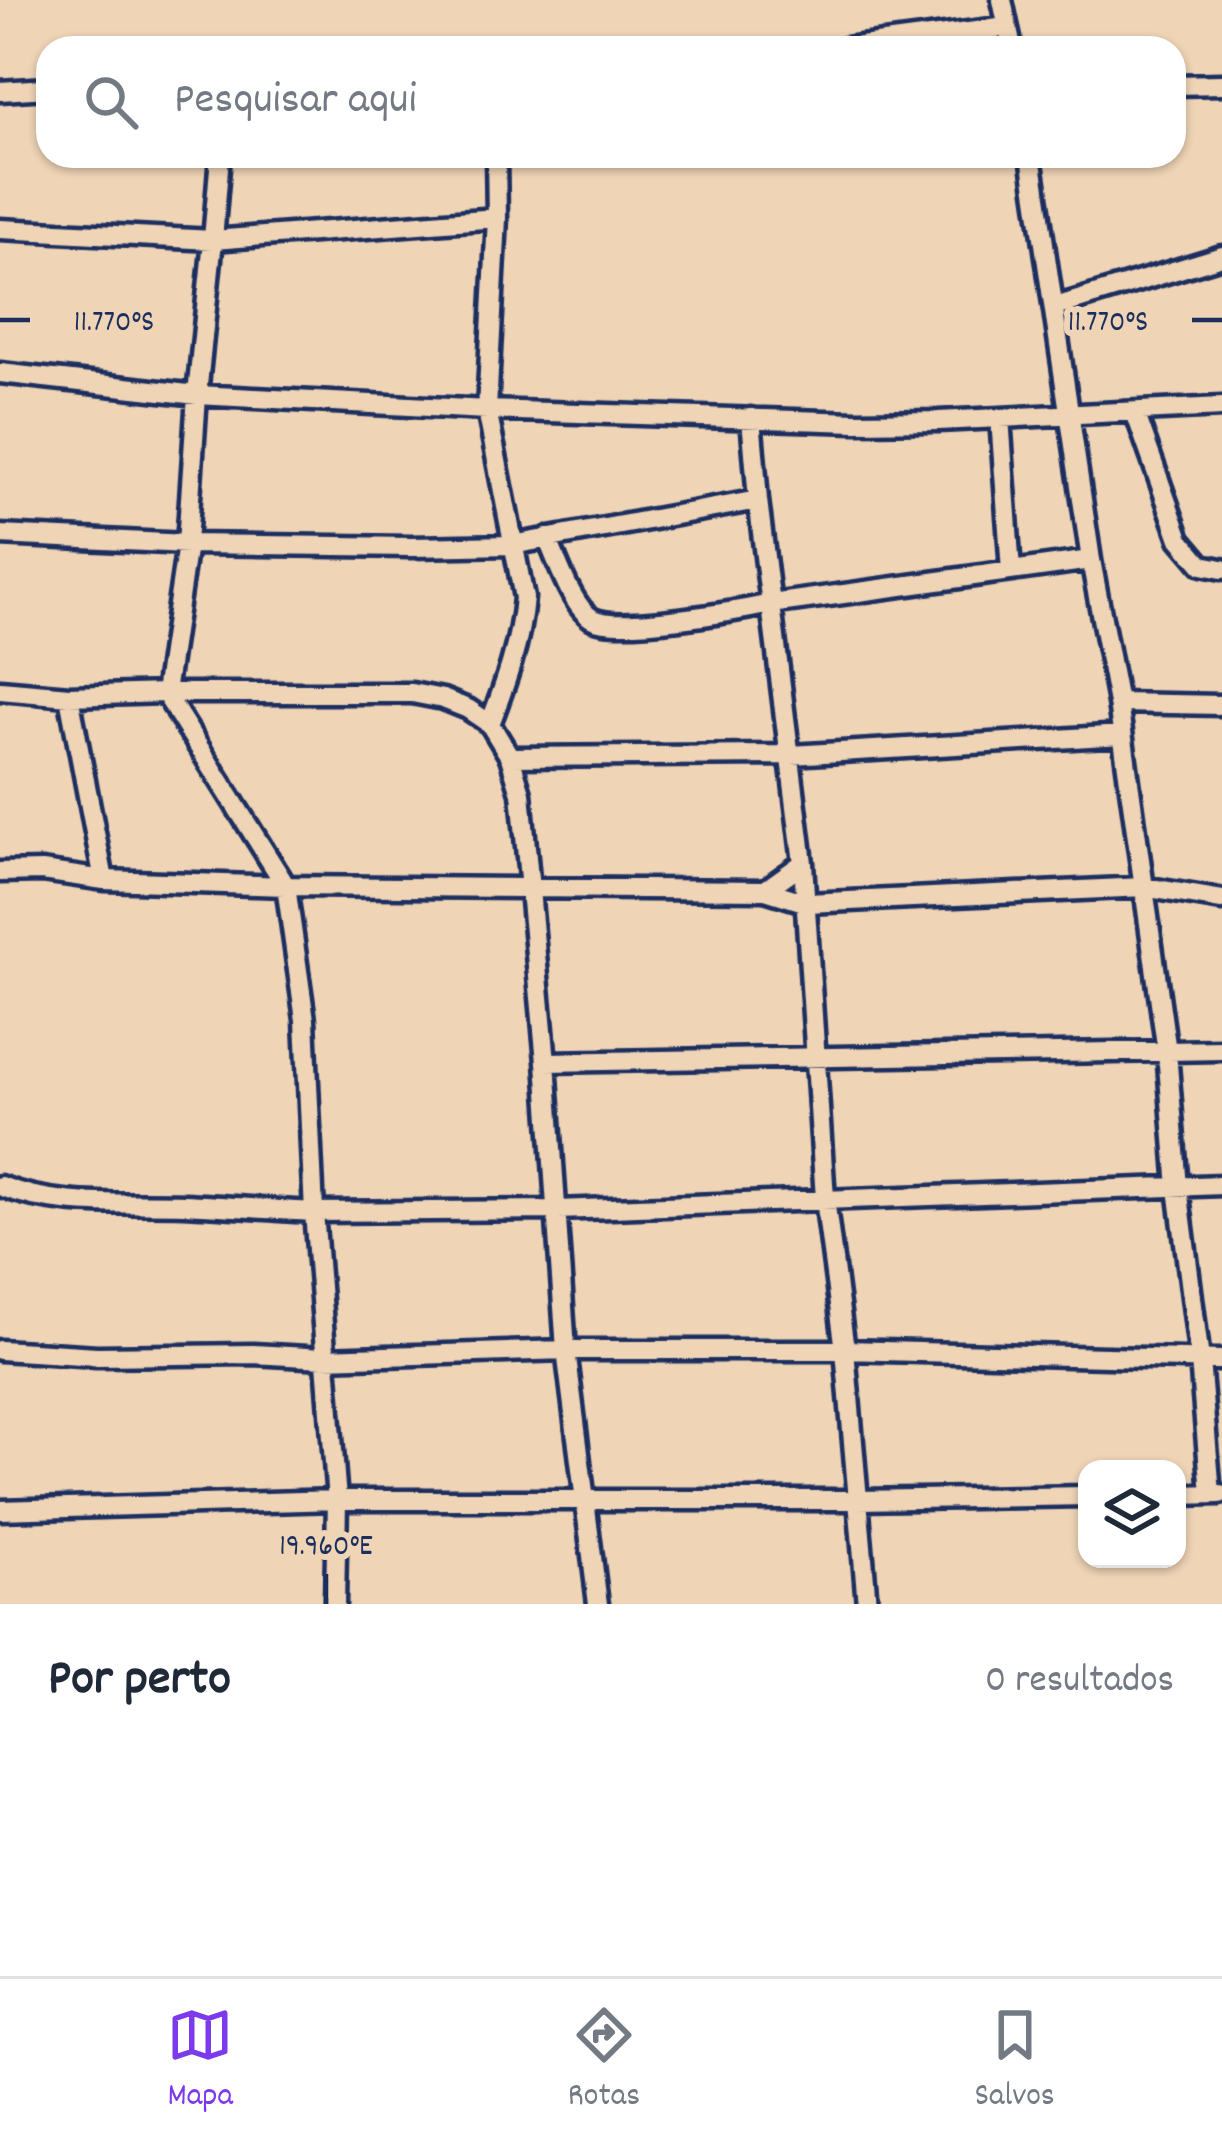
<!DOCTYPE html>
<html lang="pt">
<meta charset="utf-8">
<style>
:root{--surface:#fff;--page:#f2f2f3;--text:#1f2937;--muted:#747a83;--line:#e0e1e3;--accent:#7c3aed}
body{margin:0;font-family:Dekko,sans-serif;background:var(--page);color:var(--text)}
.controls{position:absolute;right:36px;bottom:36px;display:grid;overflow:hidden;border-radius:24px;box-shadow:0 3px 9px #0004}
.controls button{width:108px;height:108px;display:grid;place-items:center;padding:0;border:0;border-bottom:3px solid var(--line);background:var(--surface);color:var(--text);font:60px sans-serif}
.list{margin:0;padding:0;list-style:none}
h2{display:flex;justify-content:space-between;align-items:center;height:156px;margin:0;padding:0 48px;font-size:51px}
h2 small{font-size:39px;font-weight:400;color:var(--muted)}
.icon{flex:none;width:66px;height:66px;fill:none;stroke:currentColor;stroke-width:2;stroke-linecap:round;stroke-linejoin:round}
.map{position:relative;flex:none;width:1222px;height:1604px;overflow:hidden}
.search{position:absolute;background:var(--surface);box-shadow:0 3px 9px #0004;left:36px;right:36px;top:36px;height:132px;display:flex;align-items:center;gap:30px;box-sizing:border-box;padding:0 42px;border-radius:36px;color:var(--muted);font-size:45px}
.sheet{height:372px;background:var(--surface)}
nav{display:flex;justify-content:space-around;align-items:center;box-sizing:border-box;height:168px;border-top:3px solid var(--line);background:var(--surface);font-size:33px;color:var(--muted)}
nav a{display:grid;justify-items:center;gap:6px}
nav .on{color:var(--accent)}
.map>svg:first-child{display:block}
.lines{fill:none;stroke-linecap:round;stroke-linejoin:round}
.minor-casing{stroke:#1b2f5e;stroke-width:27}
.minor{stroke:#efd4b6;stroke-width:18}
.ticks{fill:none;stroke:#1b2f5e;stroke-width:4.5}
.ticks-label{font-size:30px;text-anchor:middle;fill:#1b2f5e;stroke:#efd4b6;stroke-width:12;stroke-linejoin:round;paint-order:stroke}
</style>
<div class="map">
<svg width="1222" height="1604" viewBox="0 0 1222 1604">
<rect width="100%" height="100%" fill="#efd4b6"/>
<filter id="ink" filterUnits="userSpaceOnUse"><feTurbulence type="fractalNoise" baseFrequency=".00833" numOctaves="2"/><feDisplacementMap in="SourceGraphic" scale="24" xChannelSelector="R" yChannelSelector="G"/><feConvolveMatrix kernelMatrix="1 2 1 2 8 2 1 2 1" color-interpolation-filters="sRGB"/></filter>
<g filter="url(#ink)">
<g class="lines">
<g class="minor-casing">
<path id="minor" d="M1002,0L1012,48
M846,48L1007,27
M1174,85L1222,84
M0,91L48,88
M1031,156L1091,560L1118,703L1167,1052L1178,1188L1200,1360L1211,1494
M0,229L213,240L220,156
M1055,307L1222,256
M0,373L197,395L487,410L856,422L938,421L1222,407
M1135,412L1180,539L1202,565L1222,569
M751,418L758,500L803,863L825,1199L845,1350L867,1604
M1000,418L1011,571
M0,535L187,544L412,547L512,545L758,500
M547,538C557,559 572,608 593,619C620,632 738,611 771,604L1091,560
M0,690L69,696L165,693L187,544L197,395L213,240L497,218
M165,693H412L443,699L468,709L490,724L510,757L521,793L546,1062L566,1350L598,1604
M69,696L104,880
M1118,703L1222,705
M490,724C506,682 520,643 524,598L487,410L497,218L496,156
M510,757L791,755L1122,735
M0,872L42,871L104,880L286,886L165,693
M765,890L803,863
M1222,900L1144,887L807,903L765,890L286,886L305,1020L314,1212L558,1210L1222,1185
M546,1062L1222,1050
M0,1186C59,1209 122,1202 184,1204C228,1206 271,1210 314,1212L337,1500L335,1604
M0,1350L97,1356L253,1354L324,1358L566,1350H845L1222,1360
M1177,1495L1220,1494
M0,1510L337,1500H858L1087,1496"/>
</g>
<use href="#minor" class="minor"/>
</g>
</g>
<path class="ticks" d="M0,320H30M1192,320H1222M326,1574V1604"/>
<g class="ticks-label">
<text x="114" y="330">11.770°S</text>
<text x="1108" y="330">11.770°S</text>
<text x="326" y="1554">19.960°E</text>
</g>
</svg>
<div class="controls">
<button><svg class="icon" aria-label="layers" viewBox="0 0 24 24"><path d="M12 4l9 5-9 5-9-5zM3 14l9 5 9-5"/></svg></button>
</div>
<div class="search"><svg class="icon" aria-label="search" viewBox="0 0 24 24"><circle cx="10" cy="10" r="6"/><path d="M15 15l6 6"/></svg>Pesquisar aqui</div>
</div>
<section class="sheet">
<h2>Por perto<small>0 resultados</small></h2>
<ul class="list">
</ul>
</section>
<nav>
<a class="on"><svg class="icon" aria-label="map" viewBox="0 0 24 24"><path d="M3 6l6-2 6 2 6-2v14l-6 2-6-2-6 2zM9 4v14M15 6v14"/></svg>Mapa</a>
<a><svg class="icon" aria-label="directions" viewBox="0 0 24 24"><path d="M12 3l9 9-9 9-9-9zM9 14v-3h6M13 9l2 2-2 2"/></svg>Rotas</a>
<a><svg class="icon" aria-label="saved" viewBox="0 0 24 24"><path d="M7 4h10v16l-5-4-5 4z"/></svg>Salvos</a>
</nav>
